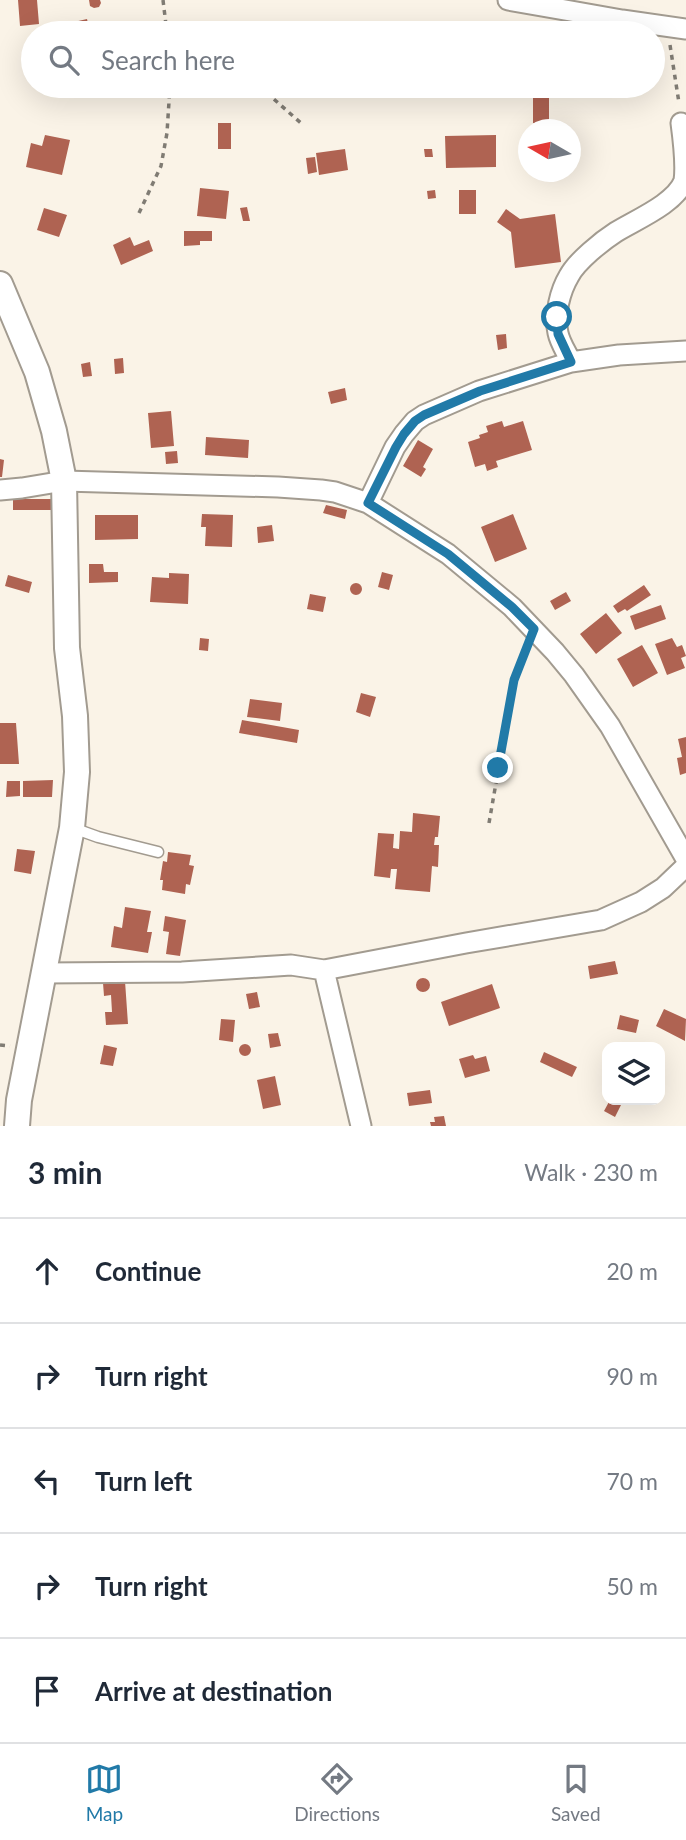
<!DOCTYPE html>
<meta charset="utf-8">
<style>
:root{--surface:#fff;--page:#f6f6f7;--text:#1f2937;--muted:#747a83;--line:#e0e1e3;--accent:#217aa8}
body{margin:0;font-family:Lato,sans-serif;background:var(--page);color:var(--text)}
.controls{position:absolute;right:21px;bottom:21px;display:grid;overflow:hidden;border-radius:14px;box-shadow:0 7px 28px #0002}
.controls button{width:63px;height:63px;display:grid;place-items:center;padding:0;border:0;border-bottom:2px solid var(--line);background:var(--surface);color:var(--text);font:35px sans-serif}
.compass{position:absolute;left:518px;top:119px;width:63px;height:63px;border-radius:50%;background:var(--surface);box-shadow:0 7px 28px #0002;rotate:279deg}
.stop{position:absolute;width:21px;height:21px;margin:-16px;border:5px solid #217aa8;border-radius:50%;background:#fff}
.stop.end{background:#217aa8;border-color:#fff;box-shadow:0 2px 7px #0008}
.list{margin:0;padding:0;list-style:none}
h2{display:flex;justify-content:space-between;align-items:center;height:91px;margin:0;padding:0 28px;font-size:30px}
h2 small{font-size:23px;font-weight:400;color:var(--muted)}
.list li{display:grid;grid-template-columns:46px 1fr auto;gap:21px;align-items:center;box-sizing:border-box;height:105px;padding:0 28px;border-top:2px solid var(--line)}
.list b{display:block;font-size:26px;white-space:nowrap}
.list em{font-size:23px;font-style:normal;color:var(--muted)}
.icon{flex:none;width:38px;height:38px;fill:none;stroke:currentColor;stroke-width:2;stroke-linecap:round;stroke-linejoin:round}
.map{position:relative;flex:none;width:686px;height:1126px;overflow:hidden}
.search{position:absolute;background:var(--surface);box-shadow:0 7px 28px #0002;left:21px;right:21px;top:21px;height:77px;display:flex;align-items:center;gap:18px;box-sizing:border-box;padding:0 24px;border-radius:38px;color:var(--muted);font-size:26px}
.sheet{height:616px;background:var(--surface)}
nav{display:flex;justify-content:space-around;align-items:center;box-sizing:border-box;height:98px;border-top:2px solid var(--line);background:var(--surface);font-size:19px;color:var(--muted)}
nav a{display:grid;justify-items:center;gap:4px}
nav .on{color:var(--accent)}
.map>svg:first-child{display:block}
.building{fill:#af6352}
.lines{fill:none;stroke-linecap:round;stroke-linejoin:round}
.service-casing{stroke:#a29b90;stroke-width:13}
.minor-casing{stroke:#a29b90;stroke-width:23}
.tertiary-casing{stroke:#a29b90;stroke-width:28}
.path{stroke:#807c74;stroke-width:3.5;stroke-dasharray:5 5;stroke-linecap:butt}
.service{stroke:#fff;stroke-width:10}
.minor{stroke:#fff;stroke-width:19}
.tertiary{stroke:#fff;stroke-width:24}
.route{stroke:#217aa8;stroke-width:9}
</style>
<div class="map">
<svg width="686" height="1126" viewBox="0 0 686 1126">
<rect width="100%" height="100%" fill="#faf3e7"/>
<path class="building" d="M18,0H37L39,24L20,26Z
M89,0H100L101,3L99,7L94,8L90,6Z
M87,19L90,32L77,33L74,22Z
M133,26L135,33H124L123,28Z
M512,86H523V94L511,93Z
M533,86H549V124L533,123Z
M218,123H231V149H218Z
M45,135L70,140L62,175L26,167L31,143L42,146Z
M496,135V167L446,168L445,136Z
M345,149L348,170L319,175L316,153Z
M424,149H432L433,157H425Z
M315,157L317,172L308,174L306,158Z
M200,188L229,191L226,219L197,216Z
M435,190L436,198L428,199L427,191Z
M459,190H476V214H459Z
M247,207L250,221H243L240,208Z
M44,208L67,215L59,237L37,230Z
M506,209L520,219L555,214L561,262L515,268L511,232L497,222Z
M184,231H212V241H200V245L184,246Z
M130,237L134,246L149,240L153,251L121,265L113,245Z
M506,334L507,348L498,350L496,335Z
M123,358L124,373L115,374L114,359Z
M90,362L92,376L83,377L81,364Z
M345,388L347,400L331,404L328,392Z
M171,411L174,446L151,448L148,413Z
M502,421L504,427L523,421L532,450L496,461L498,467L487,471L485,464L475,467L468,442L480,438L479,435L488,432L486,426Z
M206,437L249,440L248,458L205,455Z
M418,440L433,449L423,467L426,469L421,477L403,466Z
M177,451L178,463L166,464L165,452Z
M0,459L4,460L2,477H0Z
M13,499H54V510H13Z
M326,505L347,510L345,519L323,513Z
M202,514L233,515L232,547L205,546L206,527H201Z
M513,514L527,549L495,562L481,527Z
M95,515H138V539L95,540Z
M272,525L274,541L258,543L257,527Z
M89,564H103L104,572H118V582L89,583Z
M382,572L393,575L389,590L378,587Z
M169,573L189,574L188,604L150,602L152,577L169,578Z
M8,575L32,582L29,593L5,586Z
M350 589a6 6 0 1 1 12 0a6 6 0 1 1-12 0Z
M644,585L651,595L627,611L625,609L618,613L613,606Z
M566,592L571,601L555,610L550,601Z
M310,594L326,597L323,612L307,609Z
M661,605L666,619L635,630L630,616Z
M606,613L622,633L596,654L580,634Z
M200,638L209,639L208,651L199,650Z
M672,638L677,647L682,645L686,656L681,658L685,668L667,675L655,644Z
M642,645L658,673L633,687L617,659Z
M361,693L376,697L370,717L356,712Z
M250,699L282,703L280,721L247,717Z
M242,720L299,730L297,743L239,733Z
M0,723H16L19,764H0Z
M686,737V773L680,775L677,758L682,757L678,739Z
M53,780L52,797H23V781Z
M7,781H20V796L6,797Z
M413,813L440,816L438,837H435L434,845H439L438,867L432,866L430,892L395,889L397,869H391L390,878L374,876L378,833L394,834L393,848L399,849L400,831L412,832Z
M17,849L35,851L31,874L14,871Z
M168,852L191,855L189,865L194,866L190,885L186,884L185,894L162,890L163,880H160L163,861L167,862Z
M125,907L151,911L147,932H152L148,953L111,947L114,926L122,928Z
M165,916L186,920L180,956L166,954L169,932L163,931Z
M615,961L618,974L590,979L588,966Z
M416 985a7 7 0 1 1 14 0a7 7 0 1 1-14 0Z
M125,981L128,1024L106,1025L105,1012H112L111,995L104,996L103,983Z
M492,984L500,1008L449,1026L441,1002Z
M257,992L260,1007L249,1009L246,994Z
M664,1009L686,1019L685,1041L656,1026Z
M620,1015L639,1020L636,1033L617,1029Z
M221,1019L235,1020L233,1042L219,1040Z
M278,1033L281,1046L270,1048L268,1034Z
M239 1050a6 6 0 1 1 12 0a6 6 0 1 1-12 0Z
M104,1045L117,1048L113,1066L100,1064Z
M544,1052L577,1067L572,1077L540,1062Z
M473,1055L475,1059L486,1056L490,1071L465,1078L459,1059Z
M275,1076L281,1105L263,1109L257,1080Z
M430,1090L432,1103L409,1106L407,1093Z
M610,1100L623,1101L615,1117L604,1111Z
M444,1116L446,1126H431L430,1122H435L434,1117Z"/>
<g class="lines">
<g class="service-casing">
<path id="service" d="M73,828L98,837L158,852"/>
</g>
<g class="minor-casing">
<path id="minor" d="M508,0L622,20L686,29
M571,362C567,353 560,343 558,333C554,315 560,291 569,276C577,261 602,241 616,232C635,220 675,204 684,181C686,167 683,138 681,123
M0,490L22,488L64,481L278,487L321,490L335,492L368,503L448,554L512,607L555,652L574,675L610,726L686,859
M368,503L395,447L404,434L415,421L424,415L479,391L571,362L619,355L686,351
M324,970L361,1126
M43,973L182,972L291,965L324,970L466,943L601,920L641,902L663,888L686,866"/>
</g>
<g class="tertiary-casing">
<path id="tertiary" d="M0,284L37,372L54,431L64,481L67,648L75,716L77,772L72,828L19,1100L17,1126"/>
</g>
<path class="path" d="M163,0L167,33
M670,45L679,103
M259,86L302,124
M139,213L161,166L167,133L170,86
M489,823L514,680L526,647
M0,1045L10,1046"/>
<use href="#service" class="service"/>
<use href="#minor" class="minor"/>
<use href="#tertiary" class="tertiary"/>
</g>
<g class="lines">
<path class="route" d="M498,768L514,680L534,629L512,607L448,554L368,503L396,447L404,434L415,421L424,415L480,391L571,362L558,334L557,317"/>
</g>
</svg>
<div class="controls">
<button><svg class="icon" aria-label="layers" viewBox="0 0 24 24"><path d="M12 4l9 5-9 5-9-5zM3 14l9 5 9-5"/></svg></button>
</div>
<svg class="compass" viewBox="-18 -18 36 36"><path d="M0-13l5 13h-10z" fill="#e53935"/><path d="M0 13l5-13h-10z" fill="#747a83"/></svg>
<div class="stop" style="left:557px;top:317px"></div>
<div class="stop end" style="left:498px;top:768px"></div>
<div class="search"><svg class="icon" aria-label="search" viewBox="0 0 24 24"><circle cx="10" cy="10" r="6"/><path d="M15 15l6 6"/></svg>Search here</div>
</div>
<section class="sheet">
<h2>3 min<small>Walk · 230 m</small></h2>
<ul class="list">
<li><svg class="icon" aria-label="ahead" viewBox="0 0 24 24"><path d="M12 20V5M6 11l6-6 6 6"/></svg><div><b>Continue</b></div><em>20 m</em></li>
<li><svg class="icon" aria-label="right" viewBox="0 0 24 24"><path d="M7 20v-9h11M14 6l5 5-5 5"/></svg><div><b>Turn right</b></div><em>90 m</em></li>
<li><svg class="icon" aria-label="left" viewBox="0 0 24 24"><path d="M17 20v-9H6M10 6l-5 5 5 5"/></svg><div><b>Turn left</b></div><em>70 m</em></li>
<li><svg class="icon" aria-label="right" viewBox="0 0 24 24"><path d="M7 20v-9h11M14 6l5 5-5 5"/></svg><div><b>Turn right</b></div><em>50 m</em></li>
<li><svg class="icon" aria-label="arrive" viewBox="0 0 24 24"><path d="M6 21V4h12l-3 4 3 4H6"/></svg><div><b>Arrive at destination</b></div></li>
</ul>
</section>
<nav>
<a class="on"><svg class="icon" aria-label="map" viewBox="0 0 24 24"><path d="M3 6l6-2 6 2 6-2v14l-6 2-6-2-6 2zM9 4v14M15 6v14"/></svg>Map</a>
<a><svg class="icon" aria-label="directions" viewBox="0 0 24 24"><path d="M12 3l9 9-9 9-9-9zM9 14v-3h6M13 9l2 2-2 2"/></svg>Directions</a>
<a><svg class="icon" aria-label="saved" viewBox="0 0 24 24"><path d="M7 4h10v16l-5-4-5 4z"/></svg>Saved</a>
</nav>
